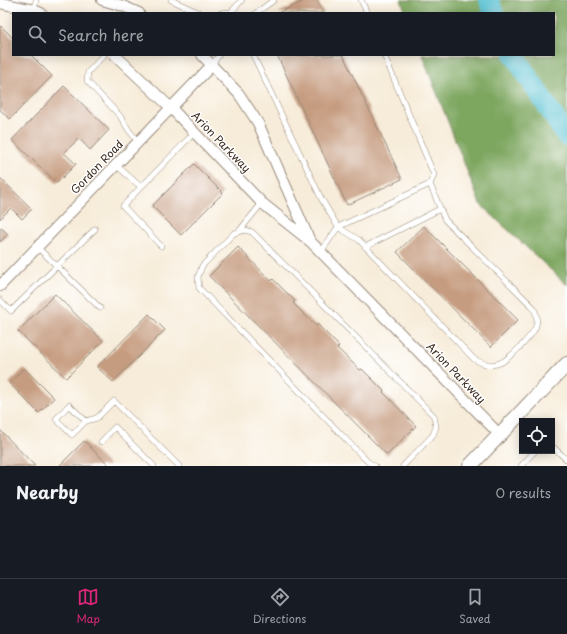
<!DOCTYPE html>
<style>
:root{--surface:#171b24;--page:#242831;--text:#f1f3f6;--muted:#9ea1a6;--line:#363941;--accent:#db2777}
body{margin:0;font-family:"Playpen Sans",sans-serif;background:var(--page);color:var(--text)}
.controls{position:absolute;right:12px;bottom:12px;display:grid;overflow:hidden;border-radius:0px;box-shadow:0 2px 10px #0003}
.controls button{width:36px;height:36px;display:grid;place-items:center;padding:0;border:0;border-bottom:1px solid var(--line);background:var(--surface);color:var(--text);font:20px sans-serif}
.list{margin:0;padding:0;list-style:none}
h2{display:flex;justify-content:space-between;align-items:center;height:52px;margin:0;padding:0 16px;font-size:17px}
h2 small{font-size:13px;font-weight:400;color:var(--muted)}
.icon{flex:none;width:22px;height:22px;fill:none;stroke:currentColor;stroke-width:2;stroke-linecap:round;stroke-linejoin:round}
.map{position:relative;flex:none;width:567px;height:466px;overflow:hidden}
.search{position:absolute;background:var(--surface);box-shadow:0 2px 10px #0003;left:12px;right:12px;top:12px;height:44px;display:flex;align-items:center;gap:10px;box-sizing:border-box;padding:0 14px;border-radius:0px;color:var(--muted);font-size:15px}
.sheet{height:112px;background:var(--surface)}
nav{display:flex;justify-content:space-around;align-items:center;box-sizing:border-box;height:56px;border-top:1px solid var(--line);background:var(--surface);font-size:11px;color:var(--muted)}
nav a{display:grid;justify-items:center;gap:2px}
nav .on{color:var(--accent)}
.map>svg:first-child{display:block}
.forest{fill:#7da65f;stroke:#5c683e}
.lines{fill:none;stroke-linecap:round;stroke-linejoin:round}
.river{stroke:#54bfd0;stroke-width:20}
.building{fill:#c69c80}
.service-casing{stroke:#998b7c;stroke-width:6}
.minor-casing{stroke:#998b7c;stroke-width:12}
.secondary-casing{stroke:#998b7c;stroke-width:16}
.service{stroke:#fff;stroke-width:5}
.minor{stroke:#fff;stroke-width:10}
.secondary{stroke:#fff;stroke-width:14}
.labels{text-anchor:middle;stroke-width:3;stroke-linejoin:round;paint-order:stroke}
.street-label{font-size:11px;fill:#3b2a1e;stroke:#fff}
</style>
<div class="map">
<svg width="567" height="466" viewBox="0 0 567 466">
<rect width="100%" height="100%" fill="#fff"/>
<filter id="ink" filterUnits="userSpaceOnUse"><feTurbulence type="fractalNoise" baseFrequency=".025" numOctaves="2"/><feDisplacementMap in="SourceGraphic" scale="8" xChannelSelector="R" yChannelSelector="G"/><feConvolveMatrix kernelMatrix="1 2 1 2 8 2 1 2 1" color-interpolation-filters="sRGB"/></filter>
<filter id="wash" filterUnits="userSpaceOnUse"><feTurbulence type="fractalNoise" baseFrequency=".012" numOctaves="4" result="noise"/><feDisplacementMap in="SourceGraphic" scale="16" xChannelSelector="R" yChannelSelector="G"/><feGaussianBlur stdDeviation="0.9" result="paint"/><feColorMatrix in="noise" values="0 0 0 0 0 0 0 0 0 0 0 0 0 0 0 0 0 1.4 0 .05"/><feComposite in="paint" operator="in"/></filter>
<g filter="url(#wash)">
<rect width="100%" height="100%" fill="#f7ecd9"/>
<path class="forest" d="M401,0H567V285L480,204L422,55H554V13H406Z"/>
<g class="lines">
<path class="river" d="M489,0L494,13
M514,55L567,137"/>
</g>
<g id="blocks">
<path class="building" d="M306,0H317L324,13H278Z
M1,26L13,38V55H31L52,76L10,119L0,110V50L2,47L0,45V28Z
M277,55H343L402,179L347,205Z
M64,86L109,130L90,150L79,138L64,153L76,164L57,183L12,140Z
M194,164L223,193L181,235L152,206Z
M0,178L32,209L22,219L11,208L0,219Z
M424,226L518,320L491,347L397,252Z
M0,227L8,234L0,242Z
M238,247L271,281L273,279L295,301L293,303L316,326L317,324L339,346L337,348L360,370L362,369L384,391L383,392L416,426L387,455L209,276Z
M55,294L103,341L66,378L18,331Z
M149,314L165,330L113,382L97,367Z
M24,368L54,398L39,413L9,383Z
M0,430L35,466H0Z
M84,441L110,466H59Z"/>
</g>
</g>
<g filter="url(#ink)">
<use href="#blocks" fill-opacity="0" stroke="#998b7c" stroke-width="1"/>
<g class="lines">
<g class="service-casing">
<path id="service" d="M171,0L200,13
M361,0L367,13
M34,10L36,0
M221,13L231,12L242,0
M256,13L274,0
M104,55L88,72L87,81L120,116L128,129L138,142
M253,55L321,198L338,227L321,252
M212,65L219,55
M116,165L141,187L195,132
M141,187L123,206L161,246
M338,227L359,240L474,359C495,372 506,361 520,347C532,334 543,325 533,307L445,220L430,184
M338,227L430,184L434,175L384,55
M240,230L262,203
M37,247L57,266L95,229
M365,247L440,209
M0,300L11,311L57,266L100,308
M86,421L69,405L56,419L72,435L86,421L97,418L114,401L179,466
M101,442L115,427L154,466
M552,446L567,460
M375,466L368,462L199,288L198,277L202,266L234,233L245,230L252,232L434,416L436,427L433,435L403,466
M521,466L535,451"/>
</g>
<g class="minor-casing">
<path id="minor" d="M102,0L123,6L139,13
M0,3L34,10L41,13
M115,55L171,108L262,203L311,242L500,435
M202,55L239,94L258,123L310,241
M0,286L212,65"/>
</g>
<g class="secondary-casing">
<path id="secondary" d="M470,466L567,364"/>
</g>
<use href="#service" class="service"/>
<use href="#minor" class="minor"/>
<use href="#secondary" class="secondary"/>
</g>
</g>
<g class="labels">
<g class="street-label">
<text transform="translate(221 142) rotate(46)" y="4">Arion Parkway</text>
<text transform="translate(97 167) rotate(-46)" y="4">Gordon Road</text>
<text transform="translate(456 373) rotate(46)" y="4">Arion Parkway</text>
</g>
</g>
</svg>
<div class="controls">
<button><svg class="icon" aria-label="locate" viewBox="0 0 24 24"><circle cx="12" cy="12" r="6"/><path d="M12 2v4M12 18v4M2 12h4M18 12h4"/></svg></button>
</div>
<div class="search"><svg class="icon" aria-label="search" viewBox="0 0 24 24"><circle cx="10" cy="10" r="6"/><path d="M15 15l6 6"/></svg>Search here</div>
</div>
<section class="sheet">
<h2>Nearby<small>0 results</small></h2>
<ul class="list">
</ul>
</section>
<nav>
<a class="on"><svg class="icon" aria-label="map" viewBox="0 0 24 24"><path d="M3 6l6-2 6 2 6-2v14l-6 2-6-2-6 2zM9 4v14M15 6v14"/></svg>Map</a>
<a><svg class="icon" aria-label="directions" viewBox="0 0 24 24"><path d="M12 3l9 9-9 9-9-9zM9 14v-3h6M13 9l2 2-2 2"/></svg>Directions</a>
<a><svg class="icon" aria-label="saved" viewBox="0 0 24 24"><path d="M7 4h10v16l-5-4-5 4z"/></svg>Saved</a>
</nav>
